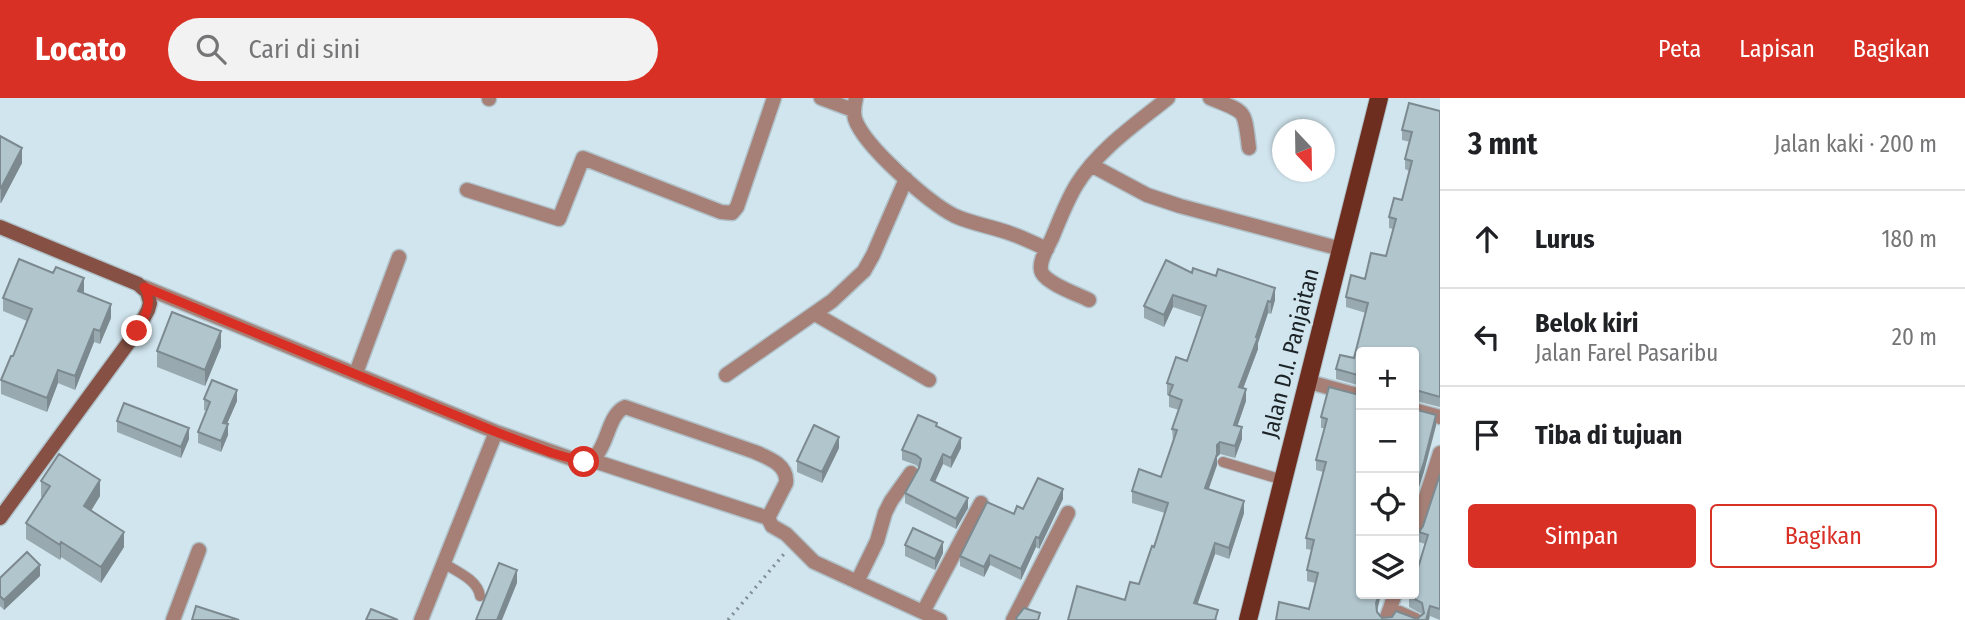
<!DOCTYPE html>
<html lang="id">
<meta charset="utf-8">
<style>
:root{--surface:#fff;--page:#f2f2f2;--text:#202124;--muted:#757577;--line:#e0e0e0;--accent:#d93025}
body{margin:0;font-family:"Fira Sans Condensed",sans-serif;background:var(--page);color:var(--text)}
.controls{position:absolute;right:21px;bottom:21px;display:grid;overflow:hidden;border-radius:7px;box-shadow:0 2px 5px #0004}
.controls button{width:63px;height:63px;display:grid;place-items:center;padding:0;border:0;border-bottom:2px solid var(--line);background:var(--surface);color:var(--text);font:35px sans-serif}
.compass{position:absolute;left:1272px;top:21px;width:63px;height:63px;border-radius:50%;background:var(--surface);box-shadow:0 2px 5px #0004;rotate:158deg}
.stop{position:absolute;width:21px;height:21px;margin:-16px;border:5px solid #d93025;border-radius:50%;background:#fff}
.stop.end{background:#d93025;border-color:#fff;box-shadow:0 2px 7px #0008}
.list{margin:0;padding:0;list-style:none}
h2{display:flex;justify-content:space-between;align-items:center;height:91px;margin:0;padding:0 28px;font-size:30px}
h2 small{font-size:23px;font-weight:400;color:var(--muted)}
.list li{display:grid;grid-template-columns:46px 1fr auto;gap:21px;align-items:center;box-sizing:border-box;height:98px;padding:0 28px;border-top:2px solid var(--line)}
.list b{display:block;font-size:26px;white-space:nowrap}
.list p{margin:0;font-size:23px;white-space:nowrap;color:var(--muted)}
.list em{font-size:23px;font-style:normal;color:var(--muted)}
.actions{display:flex;gap:14px;padding:21px 28px}
.actions a{flex:1;padding:16px 0;border:2px solid var(--accent);border-radius:7px;text-align:center;font-size:24px;color:var(--accent)}
.actions .main{background:var(--accent);color:#fff}
.icon{flex:none;width:38px;height:38px;fill:none;stroke:currentColor;stroke-width:2;stroke-linecap:round;stroke-linejoin:round}
.map{position:relative;flex:none;width:1440px;height:522px;overflow:hidden}
header{display:flex;align-items:center;gap:42px;box-sizing:border-box;height:98px;padding:0 35px;background:var(--accent);color:#fff}
header strong{font-size:33px}
nav{display:flex;gap:38px;margin-inline-start:auto;font-size:24px}
.search{width:490px;height:63px;background:var(--page);display:flex;align-items:center;gap:18px;box-sizing:border-box;padding:0 24px;border-radius:38px;color:var(--muted);font-size:26px}
main{display:flex}
aside{flex:1;background:var(--surface)}
.map>svg:first-child{display:block}
.lines{fill:none;stroke-linecap:round;stroke-linejoin:round}
.lane-casing{stroke:#b0c2ca;stroke-width:12}
.street-casing{stroke:#b0c2ca;stroke-width:17}
.secondary-casing{stroke:#b0c2ca;stroke-width:17}
.primary-casing{stroke:#b0c2ca;stroke-width:20}
.path{stroke:#808e95;stroke-width:3.5;stroke-dasharray:2 5;stroke-linecap:butt}
.lane{stroke:#a68076;stroke-width:10}
.street{stroke:#a68076;stroke-width:14}
.secondary{stroke:#865144;stroke-width:14}
.primary{stroke:#6d2e1f;stroke-width:18}
.wall{fill:#98a9b0}
.shaded-wall{fill:#7c8a90}
.building{fill:#b1c5cd;stroke:#7c8a90;stroke-width:2}
.route{stroke:#d93025;stroke-width:9}
.labels{text-anchor:middle;stroke-width:5;stroke-linejoin:round;paint-order:stroke}
.street-label{font-size:23px;fill:#1c2327;stroke:#d1e5ee}
</style>
<header>
<strong>Locato</strong>
<div class="search"><svg class="icon" aria-label="search" viewBox="0 0 24 24"><circle cx="10" cy="10" r="6"/><path d="M15 15l6 6"/></svg>Cari di sini</div>
<nav><a>Peta</a><a>Lapisan</a><a>Bagikan</a></nav>
</header>
<main>
<div class="map">
<svg width="1440" height="522" viewBox="0 0 1440 522">
<rect width="100%" height="100%" fill="#d1e5ee"/>
<g class="lines">
<g class="lane-casing">
<path id="lane" d="M1223,364L1283,382
M443,465C456,473 478,482 480,498"/>
</g>
<g class="street-casing">
<path id="street" d="M821,0L853,12
M856,0C854,8 853,14 855,21C864,48 929,105 955,118C973,126 994,129 1012,136C1024,140 1035,146 1047,151
M1210,0C1247,15 1244,10 1249,50
M489,1V0
M1091,67L1147,97L1180,108L1341,151
M467,92L559,121L583,60L721,114L732,115L737,109L774,0
M144,189L496,334L578,363C609,368 603,319 625,309L755,354C769,360 788,367 786,385L768,420L772,428L786,436L814,464L940,522
M1089,202C1077,196 1048,186 1042,175C1037,165 1048,149 1052,140C1060,121 1067,102 1077,86C1099,51 1136,26 1168,0
M815,216L929,282
M356,275L399,159
M726,277L832,203L864,173L873,157L906,81
M1309,284L1361,298
M1414,312L1440,319
M591,362L768,420
M1414,436L1440,355
M857,484L877,443L885,415L891,403L911,375
M1390,511L1415,522
M923,514L981,405
M173,522L199,452
M421,522L496,334
M1013,522L1068,415
M1386,522L1395,496"/>
</g>
<g class="secondary-casing">
<path id="secondary" d="M0,129L138,186L147,194L150,205L148,212L137,233L0,420"/>
</g>
<g class="primary-casing">
<path id="primary" d="M1248,522L1379,0"/>
</g>
<path class="path" d="M728,522L784,456"/>
<use href="#lane" class="lane"/>
<use href="#street" class="street"/>
<use href="#secondary" class="secondary"/>
<use href="#primary" class="primary"/>
</g>
<path class="wall" d="M1440,13V309L1416,303H1414V254H1361V288L1336,281V271L1354,260L1366,215L1346,209V199L1365,181L1386,158L1393,131L1389,130V119L1402,102L1409,73L1405,71V61L1410,44L1402,42V32Z
M0,38L22,65L1,105H0Z
M1192,175L1275,202L1271,216L1268,215L1258,245V251L1243,291L1246,303L1237,328L1242,341L1235,360L1220,356L1217,359V367L1208,391L1244,415L1229,461L1215,456L1197,506L1218,522L1125,502L1139,486L1154,449L1165,415L1132,405V393L1161,379L1173,343L1172,331L1179,312L1169,309V297H1167V285L1187,263L1202,219L1173,209L1164,229L1144,220V208Z
M84,193L83,195L111,220L100,246L94,244L75,292L58,285L47,314L1,296V282L13,258L27,223L3,213V200Z
M221,249L205,288L157,269V253Z
M1359,297L1381,496L1377,514L1382,520L1417,521L1422,516L1409,509V498L1425,446L1419,444V434L1423,428L1440,376V522L1430,518L1429,522H1276L1309,511L1315,485L1307,483V472L1312,452L1306,451V440L1323,374L1316,372V362L1325,330H1321V319Z
M204,301L237,303L227,326L228,337L221,354L198,345V334L207,313L204,312Z
M117,323L189,341L181,360L117,334Z
M937,329L961,350L951,370L943,366L935,384L968,410L956,431L905,405V395L919,370L916,367L902,362V352Z
M839,350L822,385L797,374V363Z
M41,383L100,398L91,413L124,449L101,485L61,459L60,462L26,441V425L43,399H41Z
M1063,401L1039,451L1036,449L1021,482L990,467L984,479L960,468V458L1014,416L1023,411Z
M905,447L943,455L935,472L905,458Z
M40,478L4,512L0,508V480Z"/>
<path class="shaded-wall" d="M22,50V65L1,105V90Z
M84,180V193L78,207V193Z
M1275,190V202L1271,216V204Z
M1173,197V209L1164,229V217Z
M1268,203V215L1258,245V251L1239,301V289Z
M111,206V220L100,246V233Z
M94,231V244L75,292V278Z
M221,233V249L205,288V272Z
M58,272V285L47,314V300Z
M1246,291V303L1234,338V327Z
M237,292V303L223,335V325Z
M1416,292V303H1414V293Z
M1436,317V328L1424,374L1414,405V395Z
M228,326V337L221,354V343Z
M1242,329V341L1235,360V348Z
M189,330V341L181,360V349Z
M839,339V350L822,385V374Z
M961,340V350L951,370V360Z
M1220,344V356L1217,359V367L1205,402V390L1217,347Z
M943,356V366L931,392V382Z
M100,382V398L84,424V408Z
M1063,391V401L1039,451V440Z
M968,400V410L956,431V421Z
M1244,403V415L1229,461V450Z
M124,434V449L101,485V469Z
M1036,439V449L1021,482V471Z
M61,444V459L60,462V447Z
M943,444V455L935,472V461Z
M1215,445V456L1194,516V505Z
M990,457V467L984,479V469Z
M40,467V478L4,512V502Z
M517,472V485L502,522H497Z
M1379,496H1381L1376,516V505Z
M1430,508L1429,522H1426Z"/>
<path class="building" d="M1409,5L1440,13V299L1416,292L1414,293V254H1361V278L1336,271L1340,257L1354,260L1368,205L1346,199L1351,177L1365,181L1371,155L1386,158L1396,121L1389,119L1394,100L1402,102L1412,63L1405,61L1412,34L1402,32Z
M0,38L22,50L1,90L0,89Z
M19,161L53,175L56,169L84,180L78,193L111,206L100,233L94,231L75,278L58,272L47,300L1,282L11,258H13L32,211L3,200Z
M1166,162L1192,175L1193,170L1216,178L1218,171L1275,190L1271,204L1268,203L1256,239H1258L1239,289L1246,291L1234,327L1242,329L1235,348L1220,344L1217,347V356L1205,390L1244,403L1229,450L1215,445L1194,505L1218,512L1215,522H1068L1077,488L1125,502L1130,484L1139,486L1152,448L1154,449L1168,405L1132,393L1139,371L1161,379L1177,332L1172,331L1182,302L1169,297L1173,287L1167,285L1176,259L1187,263L1206,208L1173,197L1164,217L1144,208Z
M172,214L221,233L205,272L157,253Z
M212,282L237,292L223,325L228,326L221,343L198,334L210,304L204,301Z
M1329,289L1359,297L1361,296V496H1379L1376,505L1377,514L1382,520L1392,519L1396,513L1417,521L1424,515L1422,505L1409,498L1410,496H1414V483L1428,437L1419,434L1423,428L1440,376V511L1430,508L1426,522H1276L1279,504L1309,511L1318,475L1307,472L1314,442L1306,440L1326,364L1316,362L1327,321L1321,319Z
M124,305L189,330L181,349L117,323Z
M1414,311L1436,317L1424,364L1414,395Z
M918,317L937,325L936,328L961,340L951,360L943,356L931,382L968,400L956,421L905,395L919,370L921,361L916,357L902,352Z
M814,327L839,339L822,374L797,363Z
M59,356L100,382L84,408L124,434L101,469L61,444L60,447L26,425L50,388L41,383Z
M1038,380L1063,391L1039,440L1036,439L1021,471L990,457L984,469L960,458L987,404L1014,416L1017,408L1023,411Z
M913,430L943,444L935,461L905,447Z
M27,454L40,467L4,502L0,498V480Z
M499,465L517,472L497,522H476Z
M196,508L239,522H192Z
M1024,510L1040,515L1038,522H1016L1017,519Z
M371,511L398,522H366Z"/>
<g class="lines">
<path class="route" d="M137,233C145,218 154,205 144,189L496,334L552,355L584,364"/>
</g>
<g class="labels">
<g class="street-label">
<text transform="translate(1290 255) rotate(-76)" y="8">Jalan D.I. Panjaitan</text>
</g>
</g>
</svg>
<div class="controls">
<button>+</button>
<button>−</button>
<button><svg class="icon" aria-label="locate" viewBox="0 0 24 24"><circle cx="12" cy="12" r="6"/><path d="M12 2v4M12 18v4M2 12h4M18 12h4"/></svg></button>
<button><svg class="icon" aria-label="layers" viewBox="0 0 24 24"><path d="M12 4l9 5-9 5-9-5zM3 14l9 5 9-5"/></svg></button>
</div>
<svg class="compass" viewBox="-18 -18 36 36"><path d="M0-13l5 13h-10z" fill="#e53935"/><path d="M0 13l5-13h-10z" fill="#757577"/></svg>
<div class="stop" style="left:584px;top:364px"></div>
<div class="stop end" style="left:137px;top:233px"></div>
</div>
<aside>
<h2>3 mnt<small>Jalan kaki · 200 m</small></h2>
<ul class="list">
<li><svg class="icon" aria-label="ahead" viewBox="0 0 24 24"><path d="M12 20V5M6 11l6-6 6 6"/></svg><div><b>Lurus</b></div><em>180 m</em></li>
<li><svg class="icon" aria-label="left" viewBox="0 0 24 24"><path d="M17 20v-9H6M10 6l-5 5 5 5"/></svg><div><b>Belok kiri</b><p>Jalan Farel Pasaribu</p></div><em>20 m</em></li>
<li><svg class="icon" aria-label="arrive" viewBox="0 0 24 24"><path d="M6 21V4h12l-3 4 3 4H6"/></svg><div><b>Tiba di tujuan</b></div></li>
</ul>
<div class="actions"><a class="main">Simpan</a><a>Bagikan</a></div>
</aside>
</main>
